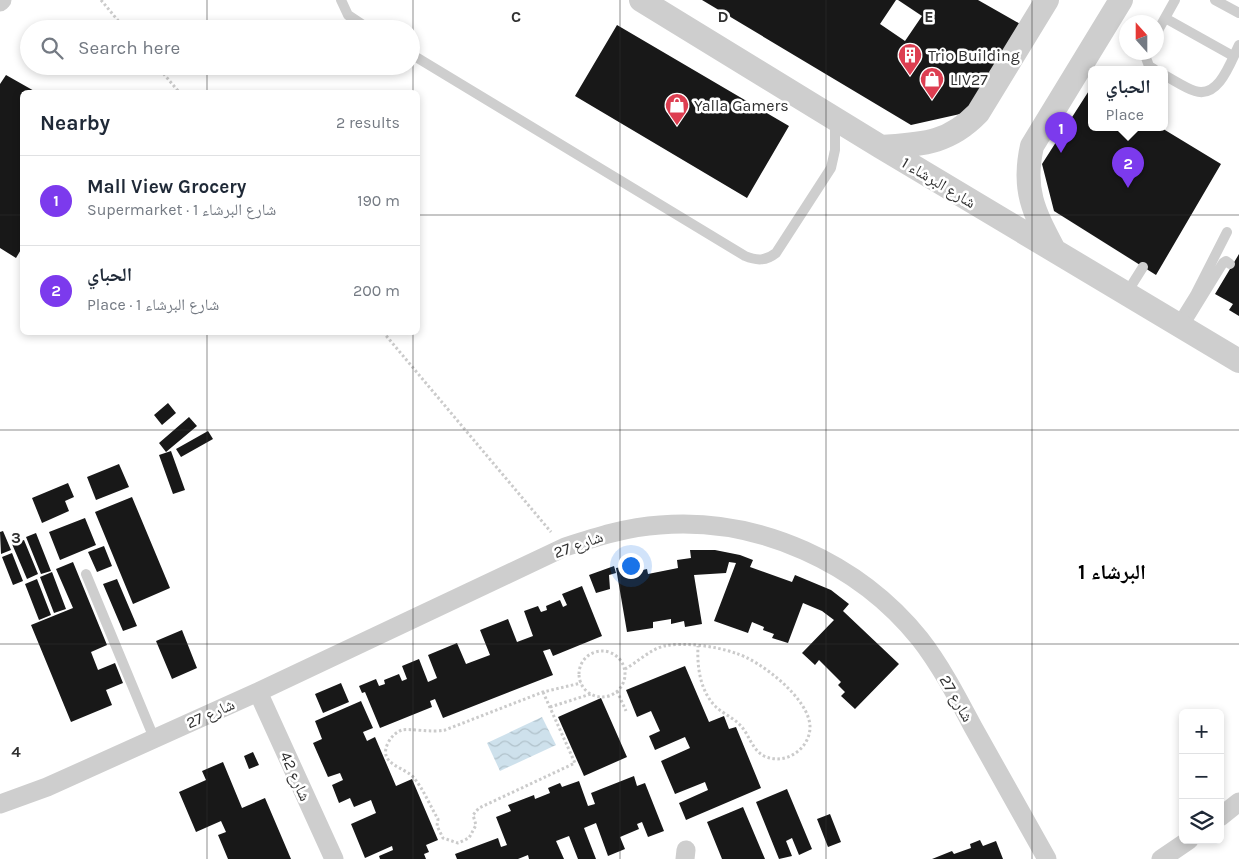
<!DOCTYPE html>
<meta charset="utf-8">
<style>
:root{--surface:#fff;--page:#f2f2f3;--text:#1f2937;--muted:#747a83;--line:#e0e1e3;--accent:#7c3aed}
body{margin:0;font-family:Karla,"Noto Naskh Arabic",sans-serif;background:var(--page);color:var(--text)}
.controls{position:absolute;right:15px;bottom:15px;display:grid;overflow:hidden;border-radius:8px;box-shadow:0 2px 8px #0003}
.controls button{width:45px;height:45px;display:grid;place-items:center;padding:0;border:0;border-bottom:1px solid var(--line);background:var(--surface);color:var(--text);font:25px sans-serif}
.compass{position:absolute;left:1119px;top:15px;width:45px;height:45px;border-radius:50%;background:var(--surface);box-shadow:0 2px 8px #0003;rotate:339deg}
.you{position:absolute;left:630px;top:565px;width:18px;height:18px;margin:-12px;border:4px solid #fff;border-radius:50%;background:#1a73e8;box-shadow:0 0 0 8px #1a73e833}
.badge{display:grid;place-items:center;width:32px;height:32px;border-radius:50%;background:var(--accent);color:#fff;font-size:16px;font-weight:700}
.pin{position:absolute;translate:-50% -41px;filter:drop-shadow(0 1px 2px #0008)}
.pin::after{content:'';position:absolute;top:26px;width:18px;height:15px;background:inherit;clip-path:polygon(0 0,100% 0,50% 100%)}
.popup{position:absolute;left:1088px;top:66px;width:80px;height:65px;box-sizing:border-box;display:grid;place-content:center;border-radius:8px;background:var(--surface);filter:drop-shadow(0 1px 4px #0005);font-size:16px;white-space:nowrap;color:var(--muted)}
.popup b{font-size:19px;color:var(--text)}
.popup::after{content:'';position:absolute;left:50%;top:100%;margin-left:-10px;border:10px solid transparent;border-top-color:var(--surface)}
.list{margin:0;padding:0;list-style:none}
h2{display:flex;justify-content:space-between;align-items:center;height:65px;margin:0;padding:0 20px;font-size:21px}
h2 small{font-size:16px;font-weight:400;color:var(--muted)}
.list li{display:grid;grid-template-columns:32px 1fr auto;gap:15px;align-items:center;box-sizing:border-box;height:90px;padding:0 20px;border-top:1px solid var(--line)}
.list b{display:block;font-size:19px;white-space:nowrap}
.list p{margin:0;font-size:16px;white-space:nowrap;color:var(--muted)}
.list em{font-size:16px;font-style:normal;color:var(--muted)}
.icon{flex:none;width:28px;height:28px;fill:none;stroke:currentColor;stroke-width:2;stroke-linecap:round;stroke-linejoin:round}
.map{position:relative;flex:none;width:1239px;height:859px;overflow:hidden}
.search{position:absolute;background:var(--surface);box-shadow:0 2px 8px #0003;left:20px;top:20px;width:400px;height:55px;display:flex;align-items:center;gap:12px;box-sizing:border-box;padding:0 18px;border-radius:28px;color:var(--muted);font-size:19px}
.panel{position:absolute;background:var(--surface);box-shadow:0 2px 8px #0003;left:20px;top:90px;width:400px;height:245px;border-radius:8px}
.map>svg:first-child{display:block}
.water{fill:url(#water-waves)}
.building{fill:#181818}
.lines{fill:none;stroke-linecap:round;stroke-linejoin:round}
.path{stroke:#cbcbcb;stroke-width:3;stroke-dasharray:2.5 2.5;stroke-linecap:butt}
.service{stroke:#cecece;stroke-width:10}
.minor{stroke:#cecece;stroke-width:19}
.tertiary{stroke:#cecece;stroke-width:24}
.grid{fill:none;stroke:#313131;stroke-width:1;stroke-opacity:0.55}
.labels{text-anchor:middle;stroke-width:5;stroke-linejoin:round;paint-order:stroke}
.poi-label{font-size:16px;fill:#313131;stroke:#fff;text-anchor:start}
.street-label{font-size:16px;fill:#313131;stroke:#fff}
.district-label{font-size:21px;font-weight:bold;fill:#000;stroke:#fff}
.grid-label{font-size:16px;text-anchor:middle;font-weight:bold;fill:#313131;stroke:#fff;stroke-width:5;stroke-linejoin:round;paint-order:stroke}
</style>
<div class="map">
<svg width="1239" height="859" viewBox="0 0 1239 859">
<defs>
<pattern id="water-waves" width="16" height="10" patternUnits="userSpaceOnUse" patternTransform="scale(1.25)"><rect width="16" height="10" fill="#cee1ec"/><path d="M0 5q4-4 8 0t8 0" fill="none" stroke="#b1c2cb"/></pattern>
</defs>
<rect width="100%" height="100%" fill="#fff"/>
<path class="water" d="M542,717L556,745L500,771L487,743Z"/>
<path class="building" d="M702,0H896L880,24L905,41L922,16L898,0H978L1022,25L969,112L911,125Z
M617,25L789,126L747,198L575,96Z
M6,75L36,92H22V248L16,258L0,248V84Z
M1092,86V127H1160L1221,164L1156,275L1054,211L1042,164Z
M1239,254V316L1229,310L1233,304L1215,294Z
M168,403L176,413L162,425L154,415Z
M189,417L197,426L166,452L159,443Z
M208,431L213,439L181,457L176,449Z
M171,451L185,490L173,494L159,455Z
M119,464L129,487L96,500L87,477Z
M68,483L74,497L65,501L69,511L42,523L32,498Z
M132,497L170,588L133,604L95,512Z
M85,518L96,545L60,560L49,532Z
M3,531L11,550L1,554L0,532Z
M36,533L51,571L41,574L26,537Z
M24,540L38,574L27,579L12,544Z
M104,546L112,566L97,572L88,552Z
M690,550H715L740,555L753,560L750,567L792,582L795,575L831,590L849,604L843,611L899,664L855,709L841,696L845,692L838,685L841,682L819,660L815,665L802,653L834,620L822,611L803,603L788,643L772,638L774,634L763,630L764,627L752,622L748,633L714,621L736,563L729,562L726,573L694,575L702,624L685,627L684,621L671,624V619L653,622V628L627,632L616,568L633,565L634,572L647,569L648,574L678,568L677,560L691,558Z
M12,553L23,581L13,585L2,557Z
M73,562L107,645L91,652L98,670L115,663L123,683L106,690L112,705L71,722L31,625L73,608L56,569Z
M614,566L616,573L609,575L610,589L596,593L589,575Z
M52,572L66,609L54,613L40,577Z
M37,579L51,615L39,620L25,584Z
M117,579L137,626L123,631L103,584Z
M582,586L602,636L553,656L550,649L543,651L553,675L443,718L435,699L430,701L432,707L380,728L365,692L362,693L359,686L376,679L379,686L385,684L384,680L399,674L402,681L407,679L402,666L419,659L428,682L437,678L428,655L457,643L466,664L490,655L480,630L508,619L517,642L533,636L524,611L538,606L541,612L547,610L546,606L560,600L563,607L567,605L562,594Z
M182,630L197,668L172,679L156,641Z
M685,666L709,722L724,716L729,729L736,727L761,788L686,820L679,803L708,790L705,782L675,794L661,761L690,748L685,737L655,750L649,736L660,731L651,711L637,717L626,690Z
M341,683L349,702L323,713L315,694Z
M601,698L627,757L584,776L558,717Z
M361,701L373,728L363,732L367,741L375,737L396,786L412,779L438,840L426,845L429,852L424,854L426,859H380L379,856L393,850L392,846L365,858L351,824L376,813L371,800L354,807L350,798L339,803L332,785L343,780L340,773L328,777L313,743L322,739L315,721Z
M253,752L259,765L249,769L244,756Z
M223,762L242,808L265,798L291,859H228L218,835L226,832L221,821L196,832L179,792L206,780L202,771Z
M634,776L637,786L645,783L664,831L648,837L642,822L637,824L639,829L620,837L625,849L608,856L596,823L584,828L596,859H578L569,836L556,841L564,859H529L528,855L518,859H457L455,854L498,838L501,847L507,845L496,817L511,811L508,805L534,795L535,799L550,793L548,788L560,783L562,787L579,781L588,806L595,804L591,793Z
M787,789L812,849L799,855L792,838L786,841L792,856L779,859L756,802Z
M743,807L765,859H722L707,822Z
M830,814L841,842L828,847L817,819Z
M980,840L983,846L996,841L1003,859H932L952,851L954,854L971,848L970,844Z"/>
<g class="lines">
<path class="path" d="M101,0L125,29
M157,66L179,92
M383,332L551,532
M579 674a23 23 0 1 1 46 0a23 23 0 1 1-46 0Z
M625,669C636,663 651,649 664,646C685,642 715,646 735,653C760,660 810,699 810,727C810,749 785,766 764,756C751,749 749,733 739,724C732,717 722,713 715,706C700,690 697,667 698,646
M617,691L626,711
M543,692L575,763L479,808L473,815L476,825L469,838L458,843L443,838L437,826L438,819C430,806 424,790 414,778C406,767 377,765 388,743C391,737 396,732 402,730C409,728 432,733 445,730L543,692L581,683
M550,707L591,694"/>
<path class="service" d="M341,0L348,15L369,29
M1215,0L1239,13
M1165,18L1233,56
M1156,34L1175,0
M1146,52L1145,55L1149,66L1154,69
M411,54L745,256C757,261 766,261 776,253L831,168L835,150V120
M1164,75C1174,80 1185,88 1195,91C1219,99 1231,61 1239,45
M1126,294L1143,267
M1177,324L1195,295L1227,232
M1183,328L1223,263L1226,261L1230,264
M86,574L154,738"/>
<path class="minor" d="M0,2L2,0
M258,692L334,859
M0,804L47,787L258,692L565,547C596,537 627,527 660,525C759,517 859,563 920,639C941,666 957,697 973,727C998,771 1022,815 1047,859
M1220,817L1239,802
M685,859L686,850
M1161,859L1189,840"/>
<path class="tertiary" d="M641,0L881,147L1239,361
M881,147C922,144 948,144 978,113L1047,0
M1054,250C1034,212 1022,190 1032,146L1121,0"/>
</g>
<path class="grid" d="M207,0V29M413,0V92M620,0V859M826,0V859M1032,0V859M207,66V92M0,215H22M418,215H1239M207,332V859M413,332V859M0,430H1239M0,644H1239"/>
<defs>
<g id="building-pin" transform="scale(1.25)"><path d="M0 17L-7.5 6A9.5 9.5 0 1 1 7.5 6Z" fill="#dd3e51" stroke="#fff"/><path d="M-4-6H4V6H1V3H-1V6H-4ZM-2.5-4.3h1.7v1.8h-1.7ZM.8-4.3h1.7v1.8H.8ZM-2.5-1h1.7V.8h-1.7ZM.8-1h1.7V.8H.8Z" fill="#fff"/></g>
<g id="shop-pin" transform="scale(1.25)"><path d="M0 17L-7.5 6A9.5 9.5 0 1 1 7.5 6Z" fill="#dd3e51" stroke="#fff"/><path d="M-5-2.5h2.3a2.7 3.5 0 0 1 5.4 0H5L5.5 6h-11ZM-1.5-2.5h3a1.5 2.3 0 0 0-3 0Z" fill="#fff"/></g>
</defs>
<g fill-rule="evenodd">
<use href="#building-pin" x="910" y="55"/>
<use href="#shop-pin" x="932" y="79"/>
<use href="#shop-pin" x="677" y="105"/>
</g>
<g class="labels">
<g class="poi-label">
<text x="928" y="61">Trio Building</text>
<text x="950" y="85">LIV27</text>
<text x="694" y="111">Yalla Gamers</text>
</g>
<g class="street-label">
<text transform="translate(939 182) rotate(31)" y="6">شارع البرشاء 1</text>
<text transform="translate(578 544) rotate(-20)" y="6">شارع 27</text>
<text transform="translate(957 698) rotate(60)" y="6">شارع 27</text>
<text transform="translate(210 713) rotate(-24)" y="6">شارع 27</text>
<text transform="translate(296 776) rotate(66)" y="6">شارع 42</text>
</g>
<g class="district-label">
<text x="1112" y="579">البرشاء 1</text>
</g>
</g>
<g class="grid-label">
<text x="516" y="22">C</text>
<text x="723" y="22">D</text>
<text x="929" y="22">E</text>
<text x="16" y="543">3</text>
<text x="16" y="757">4</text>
</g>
</svg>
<div class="controls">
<button>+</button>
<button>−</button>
<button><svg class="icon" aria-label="layers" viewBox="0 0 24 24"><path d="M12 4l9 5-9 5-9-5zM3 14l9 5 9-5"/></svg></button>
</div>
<svg class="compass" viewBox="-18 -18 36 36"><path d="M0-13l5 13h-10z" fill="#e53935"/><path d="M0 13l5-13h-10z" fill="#747a83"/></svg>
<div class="you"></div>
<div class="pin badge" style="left:1061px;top:153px">1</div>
<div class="pin badge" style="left:1128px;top:188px">2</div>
<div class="popup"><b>الحباي</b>Place</div>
<div class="search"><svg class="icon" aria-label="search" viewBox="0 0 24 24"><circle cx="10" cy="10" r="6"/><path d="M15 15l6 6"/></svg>Search here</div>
<section class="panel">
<h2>Nearby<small>2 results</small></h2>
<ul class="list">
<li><span class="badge">1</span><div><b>Mall View Grocery</b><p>Supermarket · شارع البرشاء 1</p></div><em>190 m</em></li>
<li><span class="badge">2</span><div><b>الحباي</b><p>Place · شارع البرشاء 1</p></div><em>200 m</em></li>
</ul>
</section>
</div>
